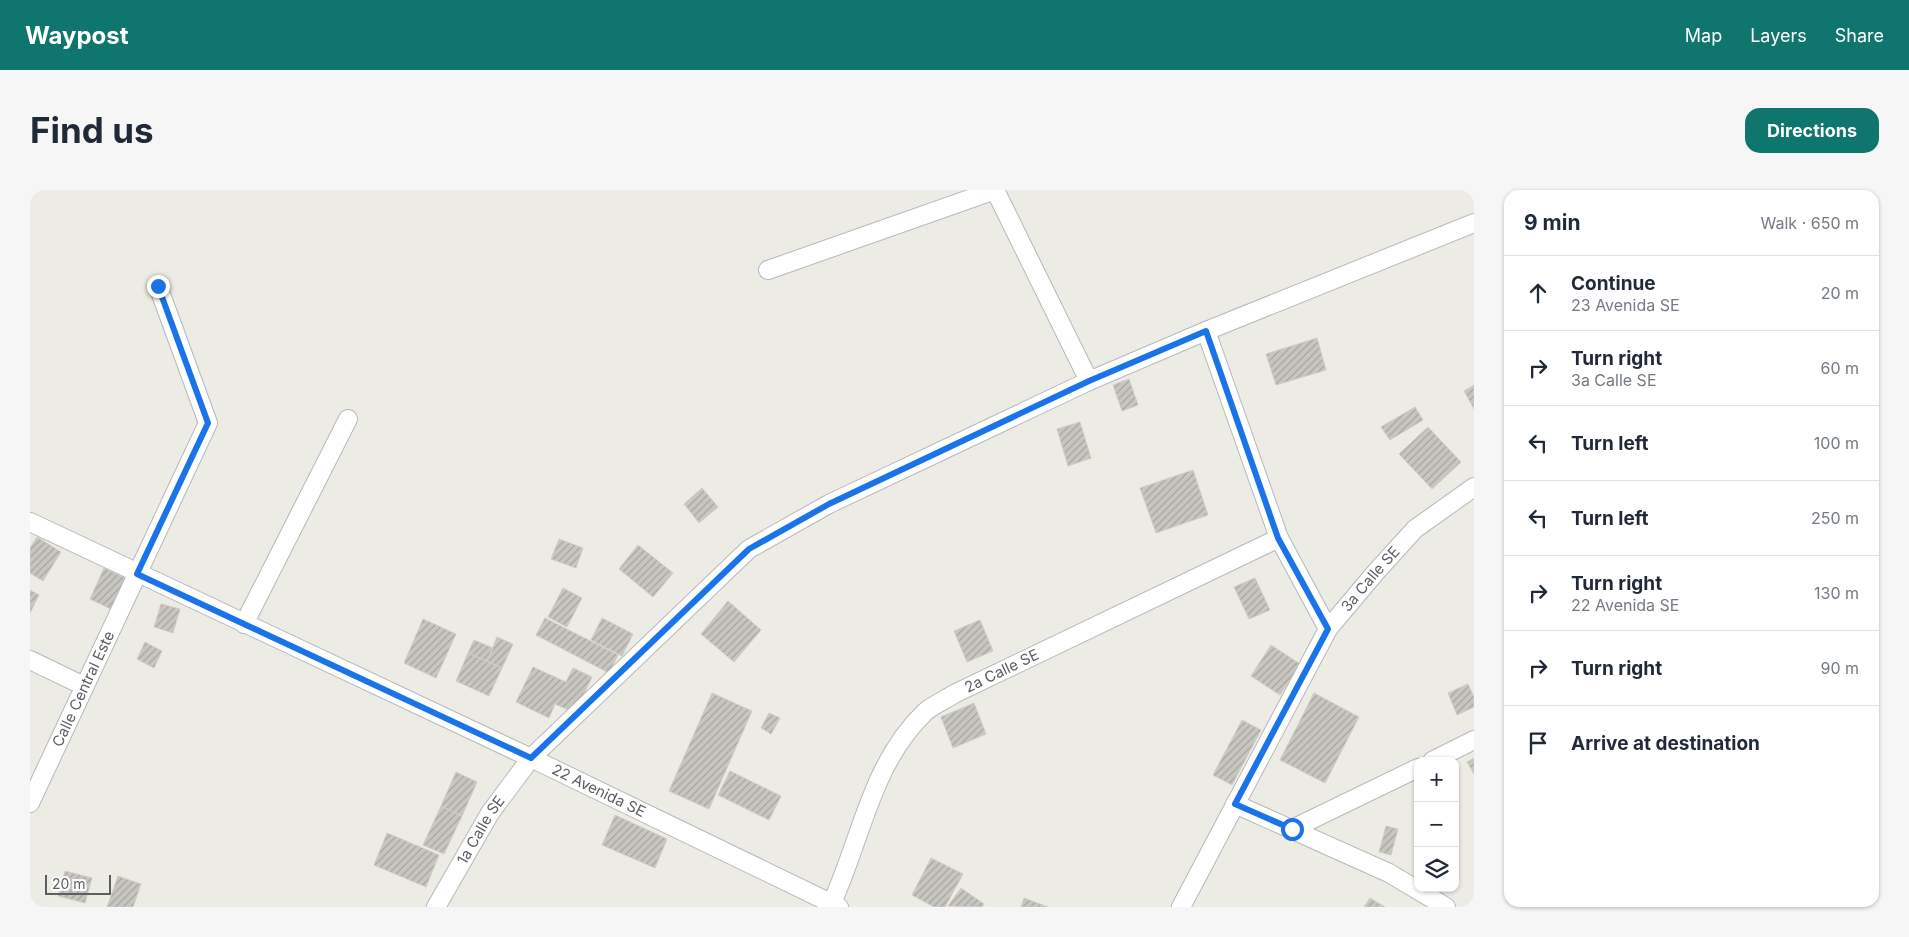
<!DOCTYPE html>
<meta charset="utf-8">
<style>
:root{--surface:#fff;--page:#f6f6f7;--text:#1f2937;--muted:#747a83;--line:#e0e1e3;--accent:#0f766e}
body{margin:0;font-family:Inter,sans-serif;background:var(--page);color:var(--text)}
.controls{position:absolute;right:15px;bottom:15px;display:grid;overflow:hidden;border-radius:10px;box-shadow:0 1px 4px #0004}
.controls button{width:45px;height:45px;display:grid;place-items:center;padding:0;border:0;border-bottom:1px solid var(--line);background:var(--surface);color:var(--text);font:25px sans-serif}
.scale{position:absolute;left:15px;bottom:12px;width:66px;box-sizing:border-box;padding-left:5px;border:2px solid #5c5e62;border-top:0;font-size:14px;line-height:18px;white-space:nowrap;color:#5c5e62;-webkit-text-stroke:4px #fff;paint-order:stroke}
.stop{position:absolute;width:15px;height:15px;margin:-11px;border:4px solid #1a73e8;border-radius:50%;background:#fff}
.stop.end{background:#1a73e8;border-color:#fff;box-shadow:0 1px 5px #0008}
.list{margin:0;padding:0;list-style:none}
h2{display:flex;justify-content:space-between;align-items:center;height:65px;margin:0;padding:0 20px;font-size:21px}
h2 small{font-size:16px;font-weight:400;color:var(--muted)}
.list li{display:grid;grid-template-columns:32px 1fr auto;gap:15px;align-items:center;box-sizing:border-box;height:75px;padding:0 20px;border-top:1px solid var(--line)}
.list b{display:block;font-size:19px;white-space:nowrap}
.list p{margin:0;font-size:16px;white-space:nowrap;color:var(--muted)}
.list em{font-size:16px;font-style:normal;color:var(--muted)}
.icon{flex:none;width:28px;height:28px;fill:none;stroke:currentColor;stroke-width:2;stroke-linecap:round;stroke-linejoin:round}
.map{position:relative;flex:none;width:1444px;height:717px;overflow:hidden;border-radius:15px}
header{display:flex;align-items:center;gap:30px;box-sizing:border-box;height:70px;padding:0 25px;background:var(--accent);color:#fff}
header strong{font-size:24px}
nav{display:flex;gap:28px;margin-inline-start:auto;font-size:18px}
.intro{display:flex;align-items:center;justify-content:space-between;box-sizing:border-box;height:120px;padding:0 30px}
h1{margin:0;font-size:35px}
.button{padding:12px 22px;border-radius:15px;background:var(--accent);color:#fff;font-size:18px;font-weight:700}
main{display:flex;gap:30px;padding:0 30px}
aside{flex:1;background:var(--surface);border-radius:15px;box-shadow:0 1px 4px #0004}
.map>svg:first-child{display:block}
.building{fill:url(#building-hatch);stroke:#d0cec3}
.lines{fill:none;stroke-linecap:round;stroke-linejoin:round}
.street-casing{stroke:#b6b8bc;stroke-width:20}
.street{stroke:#fff;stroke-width:18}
.route{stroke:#1a73e8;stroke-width:6}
.labels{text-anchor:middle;stroke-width:4.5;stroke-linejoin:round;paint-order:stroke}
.street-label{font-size:15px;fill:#5c5e62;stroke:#fff}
</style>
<header>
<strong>Waypost</strong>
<nav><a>Map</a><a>Layers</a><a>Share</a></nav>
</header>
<div class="intro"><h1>Find us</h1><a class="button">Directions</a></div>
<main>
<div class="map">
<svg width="1444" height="717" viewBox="0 0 1444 717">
<defs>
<pattern id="building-hatch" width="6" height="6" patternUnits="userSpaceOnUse" patternTransform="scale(1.25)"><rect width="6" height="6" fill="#c8c6c0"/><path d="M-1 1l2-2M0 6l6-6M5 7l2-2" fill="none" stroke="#a6a49f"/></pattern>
</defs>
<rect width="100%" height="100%" fill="#ecece4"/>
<path class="building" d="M1287,148L1296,180L1246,195L1236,164Z
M1099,189L1108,215L1092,221L1083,195Z
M1444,195V219L1434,201Z
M1385,217L1393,230L1360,250L1351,237Z
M1050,232L1061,268L1038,276L1027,239Z
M1398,237L1431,272L1402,299L1369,264Z
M1163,280L1178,325L1126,343L1110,298Z
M672,298L688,317L669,333L654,314Z
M7,347L31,362L13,391L0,383V358Z
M529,349L553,358L546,378L521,369Z
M608,355L643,383L623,407L589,379Z
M74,378L97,389L83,420L60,409Z
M1225,388L1240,420L1219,429L1204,397Z
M533,398L552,408L537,437L518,427Z
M0,400L9,405L0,423Z
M698,411L731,440L704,472L671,444Z
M131,414L150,419L143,443L124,437Z
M515,428L588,465L579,483L506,445Z
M572,428L603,444L592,466L561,450Z
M393,429L426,444L406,488L374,473Z
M950,430L963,461L937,472L924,441Z
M467,447L483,454L472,478L457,471Z
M444,450L463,458L457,471L438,463Z
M115,452L132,461L124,478L107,469Z
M1241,455L1270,474L1250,505L1221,486Z
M438,463L472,478L459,506L426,491Z
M503,477L536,492L543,478L562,487L545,523L525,514L519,528L486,512Z
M1438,494L1444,507V517L1427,525L1418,503Z
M682,503L722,521L679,619L639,601Z
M1284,503L1329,527L1295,593L1250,570Z
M944,513L956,544L923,558L911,527Z
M739,523L750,528L741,544L731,538Z
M1212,530L1231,540L1202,595L1183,585Z
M1444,568V584L1437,572Z
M700,581L751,606L739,630L688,605Z
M426,582L447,592L432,626L411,616Z
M411,616L432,626L414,664L393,655Z
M585,625L637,649L625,678L572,655Z
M1356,636L1368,639L1361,665L1349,662Z
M357,643L409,665L396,697L344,675Z
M901,668L933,684L915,717H904L882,705Z
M35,681L62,688L55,713L28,706Z
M88,686L111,694L103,717H77Z
M931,698L954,714L952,717L918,716Z
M994,708L1018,717H991Z
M1340,708L1355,717H1334Z"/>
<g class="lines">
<g class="street-casing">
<g id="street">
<path d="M965,0L1059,191"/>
<path d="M738,80L965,0"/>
<path d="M1176,141L1249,348L1298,439"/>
<path id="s1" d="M0,332L501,568L809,717"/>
<path d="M214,434L318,229"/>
<path d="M0,470L54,496"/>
<path d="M1402,571L1444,550"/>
<path id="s2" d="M0,613L178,233L128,96"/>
<path d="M1205,614L1359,683L1416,717"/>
<path d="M1262,639L1388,578"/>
<path id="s3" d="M406,717L460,623L501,568L719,359L799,314L1059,191L1176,141L1444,33"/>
<path id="s4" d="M800,717C831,652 840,575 895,522C903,515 915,510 924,504L1249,348"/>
<path id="s5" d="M1151,717L1298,439L1345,383L1385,339L1444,297"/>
</g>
</g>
<use href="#street" class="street"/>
</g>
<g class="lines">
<path class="route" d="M128,96L178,233L107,384L501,568L719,359L799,314L1059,191L1176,141L1248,348L1298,439L1205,614L1262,639"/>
</g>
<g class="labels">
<g class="street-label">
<text dy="5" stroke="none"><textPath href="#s5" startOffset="380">3a Calle SE</textPath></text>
<text dy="5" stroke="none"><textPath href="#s4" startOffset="306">2a Calle SE</textPath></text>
<text dy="5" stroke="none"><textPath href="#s2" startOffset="126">Calle Central Este</textPath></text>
<text dy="5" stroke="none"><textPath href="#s1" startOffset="629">22 Avenida SE</textPath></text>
<text dy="5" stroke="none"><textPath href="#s3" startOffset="89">1a Calle SE</textPath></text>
</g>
</g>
</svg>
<div class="controls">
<button>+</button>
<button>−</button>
<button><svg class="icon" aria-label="layers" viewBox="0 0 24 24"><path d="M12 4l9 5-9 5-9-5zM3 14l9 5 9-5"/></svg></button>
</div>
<div class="scale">20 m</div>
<div class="stop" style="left:1262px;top:639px"></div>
<div class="stop end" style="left:128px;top:96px"></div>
</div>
<aside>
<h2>9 min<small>Walk · 650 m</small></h2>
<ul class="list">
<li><svg class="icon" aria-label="ahead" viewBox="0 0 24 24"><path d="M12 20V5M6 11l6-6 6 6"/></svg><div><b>Continue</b><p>23 Avenida SE</p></div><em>20 m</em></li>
<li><svg class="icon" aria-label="right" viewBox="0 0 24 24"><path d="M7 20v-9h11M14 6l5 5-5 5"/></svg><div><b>Turn right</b><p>3a Calle SE</p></div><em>60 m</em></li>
<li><svg class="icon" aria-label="left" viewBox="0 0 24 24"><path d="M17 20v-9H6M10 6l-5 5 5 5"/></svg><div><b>Turn left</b></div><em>100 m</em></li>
<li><svg class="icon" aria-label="left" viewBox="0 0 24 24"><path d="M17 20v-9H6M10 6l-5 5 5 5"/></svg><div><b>Turn left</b></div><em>250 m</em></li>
<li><svg class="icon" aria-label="right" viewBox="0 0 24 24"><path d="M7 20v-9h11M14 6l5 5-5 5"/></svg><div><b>Turn right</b><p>22 Avenida SE</p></div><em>130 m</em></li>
<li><svg class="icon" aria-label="right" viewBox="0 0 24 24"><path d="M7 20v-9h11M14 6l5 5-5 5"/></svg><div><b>Turn right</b></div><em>90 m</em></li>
<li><svg class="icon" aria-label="arrive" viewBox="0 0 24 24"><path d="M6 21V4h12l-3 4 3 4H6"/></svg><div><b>Arrive at destination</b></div></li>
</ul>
</aside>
</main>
